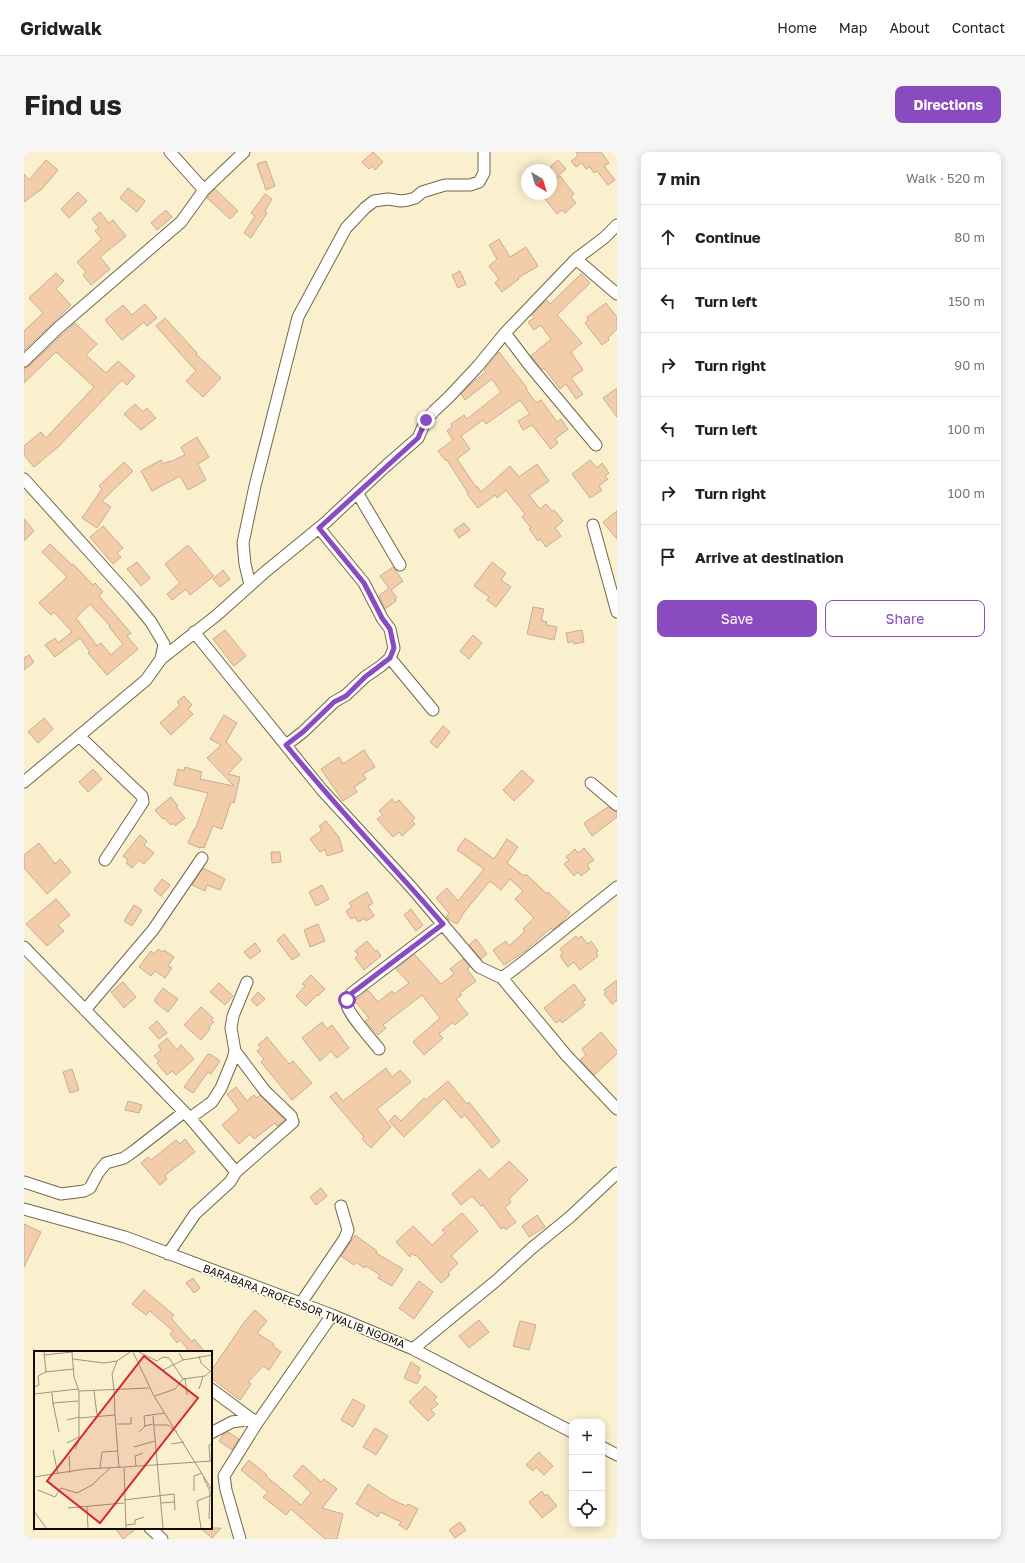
<!DOCTYPE html>
<meta charset="utf-8">
<style>
:root{--surface:#fff;--page:#f6f6f6;--text:#222;--muted:#767676;--line:#e0e0e0;--accent:#8a4ac0}
body{margin:0;font-family:"Golos Text",sans-serif;background:var(--page);color:var(--text)}
.controls{position:absolute;right:12px;bottom:12px;display:grid;overflow:hidden;border-radius:8px;box-shadow:0 2px 10px #0003}
.controls button{width:36px;height:36px;display:grid;place-items:center;padding:0;border:0;border-bottom:1px solid var(--line);background:var(--surface);color:var(--text);font:20px sans-serif}
.compass{position:absolute;left:497px;top:12px;width:36px;height:36px;border-radius:50%;background:var(--surface);box-shadow:0 2px 10px #0003;rotate:142deg}
.stop{position:absolute;width:12px;height:12px;margin:-9px;border:3px solid #8a4ac0;border-radius:50%;background:#fff}
.stop.end{background:#8a4ac0;border-color:#fff;box-shadow:0 1px 4px #0008}
.list{margin:0;padding:0;list-style:none}
h2{display:flex;justify-content:space-between;align-items:center;height:52px;margin:0;padding:0 16px;font-size:17px}
h2 small{font-size:13px;font-weight:400;color:var(--muted)}
.list li{display:grid;grid-template-columns:26px 1fr auto;gap:12px;align-items:center;box-sizing:border-box;height:64px;padding:0 16px;border-top:1px solid var(--line)}
.list b{display:block;font-size:15px;white-space:nowrap}
.list em{font-size:13px;font-style:normal;color:var(--muted)}
.actions{display:flex;gap:8px;padding:12px 16px}
.actions a{flex:1;padding:9px 0;border:1px solid var(--accent);border-radius:8px;text-align:center;font-size:14px;color:var(--accent)}
.actions .main{background:var(--accent);color:#fff}
.icon{flex:none;width:22px;height:22px;fill:none;stroke:currentColor;stroke-width:2;stroke-linecap:round;stroke-linejoin:round}
.map{position:relative;flex:none;width:593px;height:1387px;overflow:hidden;border-radius:8px}
header{display:flex;align-items:center;gap:24px;box-sizing:border-box;height:56px;padding:0 20px;background:var(--surface);border-bottom:1px solid var(--line)}
header strong{font-size:19px}
nav{display:flex;gap:22px;margin-inline-start:auto;font-size:14px}
.intro{display:flex;align-items:center;justify-content:space-between;box-sizing:border-box;height:96px;padding:0 24px}
h1{margin:0;font-size:28px}
.button{padding:10px 18px;border-radius:8px;background:var(--accent);color:#fff;font-size:14px;font-weight:700}
main{display:flex;gap:24px;padding:0 24px}
aside{flex:1;background:var(--surface);border-radius:8px;box-shadow:0 2px 10px #0003}
.map>svg:first-child{display:block}
.building{fill:#f3ccaa;stroke:#c7ac94;fill-rule:evenodd}
.lines{fill:none;stroke-linecap:round;stroke-linejoin:round}
.minor-casing{stroke:#71684a;stroke-width:13}
.minor{stroke:#fff;stroke-width:11}
.route{stroke:#8a4ac0;stroke-width:5}
.labels{text-anchor:middle;stroke-width:3.5;stroke-linejoin:round;paint-order:stroke}
.street-label{font-size:11px;fill:#110d03;stroke:#fffdf6}
.inset-road{fill:none;stroke:#9d957d;stroke-width:1}
.view{fill:#d62828;fill-opacity:0.15;stroke:#d62828;stroke-width:2}
.inset-edge{fill:none;stroke:#110d03;stroke-width:2}
</style>
<header>
<strong>Gridwalk</strong>
<nav><a>Home</a><a>Map</a><a>About</a><a>Contact</a></nav>
</header>
<div class="intro"><h1>Find us</h1><a class="button">Directions</a></div>
<main>
<div class="map">
<svg width="593" height="1387" viewBox="0 0 593 1387">
<rect width="100%" height="100%" fill="#faf0ce"/>
<path class="building" d="M349,0L359,10L351,18L348,14L345,17L338,10Z
M552,0H577L585,11L580,14L591,28L584,33L573,19L570,21L566,15L562,17L558,11L552,15L547,9L554,4Z
M22,8L34,18L18,37L0,50V22L5,28Z
M534,8L542,17L527,30V14Z
M242,9L251,34L242,38L233,12Z
M536,24L550,42L547,45L552,51L541,61L538,58L533,62L517,42H527V32Z
M104,36L121,49L113,60L96,46Z
M191,37L214,59L206,67L183,46Z
M54,40L63,49L45,66L37,57Z
M241,42L248,47L241,59L243,61L227,86L220,81L231,64L227,61Z
M142,58L148,65L133,78L127,71Z
M76,60L85,71L89,68L102,84L76,105L86,117L67,133L59,123L62,120L53,110L78,87L71,79L75,76L68,67Z
M475,87L486,105L502,95L514,114L494,126L495,127L478,140L471,131L475,127L465,114L473,107L465,93Z
M436,119L442,132L434,136L428,123Z
M32,121L40,129L32,137L47,153L0,199V179L19,161L5,146Z
M557,122L566,131L533,163L558,191L547,200L559,218L547,226L559,242L552,247L542,232L536,237L520,216L518,218L507,204L527,187L517,173L510,178L504,170L510,166L508,163L518,152L523,148L526,152Z
M582,151L593,165V177L584,186L585,188L578,193L561,171L564,168L563,165Z
M121,152L133,166L123,174L120,170L98,188L81,168L99,153L108,163Z
M141,166L173,201L172,202L197,226L179,245L162,229L172,219L132,174Z
M51,171L73,192L62,203L82,221L94,209L111,224L103,233L98,228L34,295L10,315L0,303V294L17,280L22,286L70,235L32,200L0,231V216L5,214Z
M475,200L503,236L502,237L512,251L517,248L533,270L537,267L544,277L531,287L534,291L527,297L508,273L499,278L494,269L506,262L496,248L462,272L459,268L437,284L446,297L433,307L452,335L453,334L457,340L486,314L495,325L513,312L525,329L505,343L516,357L522,352L528,359L530,358L539,369L531,376L537,384L522,395L516,387L514,389L505,377L507,376L498,365L501,362L482,338L473,346L471,343L454,356L443,342L444,341L423,308L422,309L414,299L429,288L423,279L428,275L427,272L440,263L443,267L477,240L468,227L441,248L437,242L450,229L462,220L460,218Z
M593,236V265L579,246Z
M111,252L119,260L123,256L132,266L117,278L100,262Z
M173,285L185,305L174,312L182,328L164,338L156,324L128,339L117,319L137,308L139,312L146,309V310L161,303L157,295Z
M566,308L573,316L578,311L585,321L581,324L584,327L575,334L578,338L566,346L548,322Z
M100,310L109,319L78,349L87,355L73,376L58,366L78,337L75,334Z
M593,359V387L579,370Z
M0,367L10,379L0,389Z
M440,371L446,378L435,386L430,378Z
M79,374L99,396L93,401L97,405L89,412L66,385Z
M26,392L48,413L49,412L69,433L71,431L79,440L75,444L107,481L103,484L114,497L83,523L64,501L66,500L56,486L31,505L21,493L31,486L34,491L48,480L30,460L27,463L15,451L43,425L18,400ZM66,452L86,474L85,475L99,492L87,503L77,491L73,494L52,466Z
M164,393L190,424L166,443L162,437L148,448L143,442L156,431L141,412Z
M113,410L126,426L117,434L103,417Z
M468,410L482,421L477,428L487,435L472,455L463,448L465,445L450,434Z
M369,415L379,429L367,438L373,446L371,447L372,449L361,457L355,444L365,436L356,424Z
M199,418L206,427L196,435L189,427Z
M509,455L520,457L517,468L523,470L522,473L533,475L530,488L503,482Z
M201,478L222,504L210,514L189,487Z
M558,478L560,490L550,492L549,489L544,491L542,481Z
M449,483L458,491L445,507L436,499Z
M5,503L10,510L0,518V506Z
M160,544L168,553L164,557L169,562L147,583L136,571L156,553L153,550Z
M200,563L213,571L202,590L218,607L204,622L216,625L210,651L207,650L198,677L189,674L180,696L177,695L176,696L164,691L170,677L171,678L184,641L150,633L154,617L160,619L161,615L178,620L176,627L210,634L183,606L197,593L186,587Z
M20,566L29,577L14,591L4,580Z
M419,574L426,580L413,596L406,590Z
M340,598L351,615L339,622L342,627L330,635L333,640L319,649L297,617L315,605L319,612Z
M69,617L78,627L64,640L55,630Z
M498,618L510,629L490,649L479,638Z
M147,645L154,654L152,655L161,666L151,674L149,671L147,673L140,666L139,667L131,658Z
M368,647L371,651L375,648L391,666L388,669L391,672L378,684L375,680L369,685L353,667L359,663L355,659Z
M584,655L593,660V665L568,684L560,671Z
M302,669L315,685L319,699L303,704L301,697L296,700L286,687L298,678L295,674Z
M116,683L123,689L120,693L130,701L120,712L115,708L108,716L102,711L104,708L99,704Z
M441,686L470,707L483,687L494,695L483,711L500,724L502,722L523,742L524,740L546,761L535,773L529,778L527,776L501,799L480,813L469,798L482,789L485,794L501,779L499,777L510,766L491,747L499,739L486,727L477,738L466,729L441,759L433,772L422,766L425,761L412,746L423,736L434,749L460,717L433,698Z
M15,691L31,712L36,707L47,720L23,742L0,716V703Z
M560,696L570,708L563,713L566,717L557,724L554,720L550,724L540,712L545,708L542,705L551,697L554,701Z
M247,700H256L257,710L248,711Z
M179,716L201,727L196,738L183,733L181,739L168,733Z
M138,727L146,733L137,744L130,738Z
M298,733L305,747L292,754L285,740Z
M343,740L349,751L344,754L350,764L342,769L341,766L334,770L331,765L327,767L322,759L328,755L325,751Z
M32,747L46,763L34,773L40,779L23,794L2,772Z
M110,753L118,758L108,774L100,769Z
M387,757L399,773L392,779L380,763Z
M294,772L301,789L286,795L280,778Z
M260,782L276,803L268,808L253,788Z
M552,784L554,787L557,784L564,792L567,789L574,799L572,801L574,804L556,818L550,810L544,815L536,804L539,801L536,797Z
M452,787L463,802L457,807L445,793Z
M343,789L351,799L353,798L357,804L340,818L331,806L334,803L331,799Z
M231,791L237,799L226,807L220,800Z
M134,797L138,800L140,798L150,805L144,814L148,816L141,826L131,819L127,824L115,815L127,799L130,802Z
M390,802L417,832L430,822L426,817L439,807L446,815L443,817L452,829L436,841L438,843L432,847L444,862L431,873L429,870L415,882L419,886L400,903L389,890L416,866L398,843L359,873L362,876L354,883L341,869L345,866L331,849L344,838L354,850L368,839L370,842L385,831L372,817Z
M287,823L301,837L294,844L293,843L282,854L272,844L281,834L278,832Z
M593,828V848L588,852L580,842L582,840L580,838Z
M99,830L112,845L100,856L87,840Z
M195,831L209,844L201,853L186,840Z
M550,832L562,848L558,850L561,853L538,871L536,868L532,871L520,856Z
M139,836L154,847L144,860L131,850V847Z
M234,840L241,847L233,854L227,848Z
M177,855L189,866L187,868L190,870L185,875L186,877L177,888L160,873Z
M133,869L143,881L135,887L125,876Z
M298,870L303,877L308,873L325,896L313,906L307,899L296,909L278,886Z
M577,880L593,899V902L570,923L556,908L562,903L558,897Z
M243,885L265,912L269,909L288,931L268,948L237,910L240,907L233,899L237,896L234,893Z
M143,886L153,898L157,893L170,907L152,923L148,919L143,923L133,911L135,909L130,904L137,898L134,894Z
M184,902L185,903L186,902L196,909L187,922L184,920L169,941L160,935Z
M362,916L368,925L376,918L387,930L353,957L367,975L347,996L338,987L340,985L306,945L312,940L319,949Z
M48,917L55,938L46,941L39,920Z
M424,929L443,952L445,950L476,989L468,996L441,963L437,966L420,946L380,985L365,969L371,963L377,969L400,946L402,948Z
M212,935L223,949L230,943L233,946L236,943L261,968L253,974L251,971L230,987L226,982L215,992L198,973L215,958L203,942Z
M104,949L118,953L115,961L101,958Z
M161,987L171,1000L144,1021L141,1024L143,1027L136,1033L117,1011L124,1005L127,1008L152,988L156,992Z
M485,1009L504,1028L485,1047L487,1050L481,1056L492,1070L482,1078L480,1075L477,1077L459,1053L457,1054L448,1044L437,1053L428,1042L456,1017L465,1028Z
M297,1036L303,1044L292,1053L286,1045Z
M438,1061L454,1079L427,1104L434,1111L424,1121L426,1123L417,1131L392,1103L391,1104L388,1101L386,1105L372,1090L389,1074L408,1093L421,1081L418,1078Z
M513,1063L521,1075L505,1085L498,1074Z
M0,1072L17,1080L0,1115Z
M331,1083L353,1099L352,1101L379,1117L368,1134L354,1126L356,1123L342,1114L340,1116L332,1110L330,1113L317,1104Z
M169,1126L176,1136L170,1141L162,1131Z
M395,1129L409,1140L390,1167L375,1156Z
M120,1138L150,1163L147,1166L168,1190L170,1187L181,1200H166L156,1188L153,1191L146,1182L149,1179L148,1178L126,1159L122,1163L108,1152Z
M231,1158L243,1169L233,1181L250,1192L249,1194L257,1200L245,1218L239,1214L224,1230L227,1232L216,1248L187,1226V1219L221,1169Z
M455,1168L465,1180L445,1196L435,1184Z
M496,1169L512,1173L505,1198L489,1194Z
M387,1210L396,1216L393,1222L397,1224L393,1232L380,1226Z
M401,1234L413,1245L410,1248L414,1252L407,1258L411,1262L404,1269L385,1250Z
M329,1247L341,1254L329,1275L317,1268Z
M351,1276L364,1284L352,1303L339,1295Z
M204,1280L215,1287L208,1298L195,1289L199,1283Z
M515,1300L529,1314L520,1323L512,1315L509,1319L502,1313Z
M225,1308L243,1323L242,1324L277,1353L287,1341L269,1324L279,1313L297,1330L300,1327L313,1337L298,1356L319,1362L313,1387H301L267,1357L262,1363L239,1345L244,1340L217,1318Z
M344,1332L365,1346L382,1354L384,1352L394,1357L383,1378L375,1373L377,1370L356,1360L354,1365L332,1352Z
M518,1339L521,1344L523,1342L533,1354L518,1366L505,1350Z
M436,1370L442,1378L431,1386L425,1378Z
M91,1376H113L99,1387Z
M176,1376H197L188,1386Z"/>
<g class="lines">
<g class="minor-casing">
<path id="minor" d="M146,0L180,38
M552,107L593,142
M481,181L506,214L572,293
M0,209L34,176L157,70L180,38L220,0
M0,327L108,447L127,470L140,492L137,507L122,528L0,630
M334,342L376,413
M569,373L593,460
M226,433L221,412L219,391L231,334L274,165L322,76L341,56L350,49L364,47L377,49L384,48L391,46L398,40L421,33H446L455,30L460,21V0
M170,480L298,638L387,735L455,815L478,826L498,811L593,735
M366,506L409,558
M137,507L193,463L241,420L301,371L363,313L394,286L402,268L410,259L425,245L454,214L481,181L552,107L580,86L593,73
M55,584L118,644L119,650L81,708
M262,593L279,580L310,550L322,543L341,525L357,514L366,506L370,496L366,477L358,466L340,431L295,376
M567,631L593,653
M0,795L166,966L212,1020
M478,826L542,903L593,957
M61,858L129,778L178,706
M355,897C348,888 325,863 323,853C322,848 325,845 328,841L419,772
M166,966L188,950L197,936L209,907L211,899L207,876L209,864L223,830
M0,1030L37,1042L60,1039L66,1036L74,1021L82,1011L100,1006L110,999L160,960
M0,1057L101,1085L308,1163L389,1197L548,1280
M144,1102L171,1062L206,1030L212,1020L269,970L267,964L241,939L211,899
M277,1151L321,1086L324,1078L317,1054
M389,1197L473,1128L508,1096L546,1065L593,1021
M187,1237L233,1271
M187,1281L208,1270L228,1267
M578,1295L593,1303
M126,1376L138,1387
M216,1387L202,1338L200,1324L233,1271L308,1163"/>
</g>
<use href="#minor" class="minor"/>
</g>
<g class="lines">
<path class="route" d="M323,848L328,841L419,772C367,712 312,655 262,593L279,580L310,550L322,544L341,525L366,506L370,496L366,477L358,466L340,431L295,376L394,286L402,268"/>
</g>
<g class="labels">
<g class="street-label">
<text transform="translate(280 1154) rotate(21)" y="4">BARABARA PROFESSOR TWALIB NGOMA</text>
</g>
</g>
<g transform="translate(10 1199)">
<rect width="178" height="178" fill="#faf0ce"/>
<path class="inset-road" d="M38,1L40,26L45,40V89L41,98M99,1L120,45L178,139M105,1L123,10L129,6L135,7L149,28M145,2L149,9L178,4M10,4L38,1M165,5L167,12L176,20M39,8L70,12L83,10M129,19L149,9M11,21L40,18M151,27L153,44M0,36L5,34L4,25L12,21L10,1M80,38L78,23L83,10L96,1M165,38L169,26M80,39L81,64M45,40L115,37M60,40L63,64M18,42L19,54M0,43L44,38M121,45L141,38L149,28L171,25L178,19M119,65L129,177M45,67L81,64L85,117M33,69L45,66M83,73H97V66M120,74H134L143,81M111,76L110,65L131,62M25,81L19,52L44,50M105,81L111,75L119,73M33,92L45,86M137,93L150,91M100,96L121,90M19,99L24,123M35,105L36,122M176,110L175,94L178,93M102,115L101,105L109,102M66,117L68,101L84,100M0,126L51,118L89,116M169,126L176,140L175,168M4,139L21,146L27,137L43,142L58,134L76,117M160,140V125L168,122M90,149L140,143L141,159M127,152L140,151M53,156L54,177M34,157L90,152M0,160L12,177M92,174L101,173V169L110,166M92,177L90,116L178,110M167,177L163,150L178,144"/>
<path class="view" d="M110,5L164,47L66,172L13,130Z"/>
<rect width="178" height="178" class="inset-edge"/>
</g>
</svg>
<div class="controls">
<button>+</button>
<button>−</button>
<button><svg class="icon" aria-label="locate" viewBox="0 0 24 24"><circle cx="12" cy="12" r="6"/><path d="M12 2v4M12 18v4M2 12h4M18 12h4"/></svg></button>
</div>
<svg class="compass" viewBox="-18 -18 36 36"><path d="M0-13l5 13h-10z" fill="#e53935"/><path d="M0 13l5-13h-10z" fill="#767676"/></svg>
<div class="stop" style="left:323px;top:848px"></div>
<div class="stop end" style="left:402px;top:268px"></div>
</div>
<aside>
<h2>7 min<small>Walk · 520 m</small></h2>
<ul class="list">
<li><svg class="icon" aria-label="ahead" viewBox="0 0 24 24"><path d="M12 20V5M6 11l6-6 6 6"/></svg><div><b>Continue</b></div><em>80 m</em></li>
<li><svg class="icon" aria-label="left" viewBox="0 0 24 24"><path d="M17 20v-9H6M10 6l-5 5 5 5"/></svg><div><b>Turn left</b></div><em>150 m</em></li>
<li><svg class="icon" aria-label="right" viewBox="0 0 24 24"><path d="M7 20v-9h11M14 6l5 5-5 5"/></svg><div><b>Turn right</b></div><em>90 m</em></li>
<li><svg class="icon" aria-label="left" viewBox="0 0 24 24"><path d="M17 20v-9H6M10 6l-5 5 5 5"/></svg><div><b>Turn left</b></div><em>100 m</em></li>
<li><svg class="icon" aria-label="right" viewBox="0 0 24 24"><path d="M7 20v-9h11M14 6l5 5-5 5"/></svg><div><b>Turn right</b></div><em>100 m</em></li>
<li><svg class="icon" aria-label="arrive" viewBox="0 0 24 24"><path d="M6 21V4h12l-3 4 3 4H6"/></svg><div><b>Arrive at destination</b></div></li>
</ul>
<div class="actions"><a class="main">Save</a><a>Share</a></div>
</aside>
</main>
